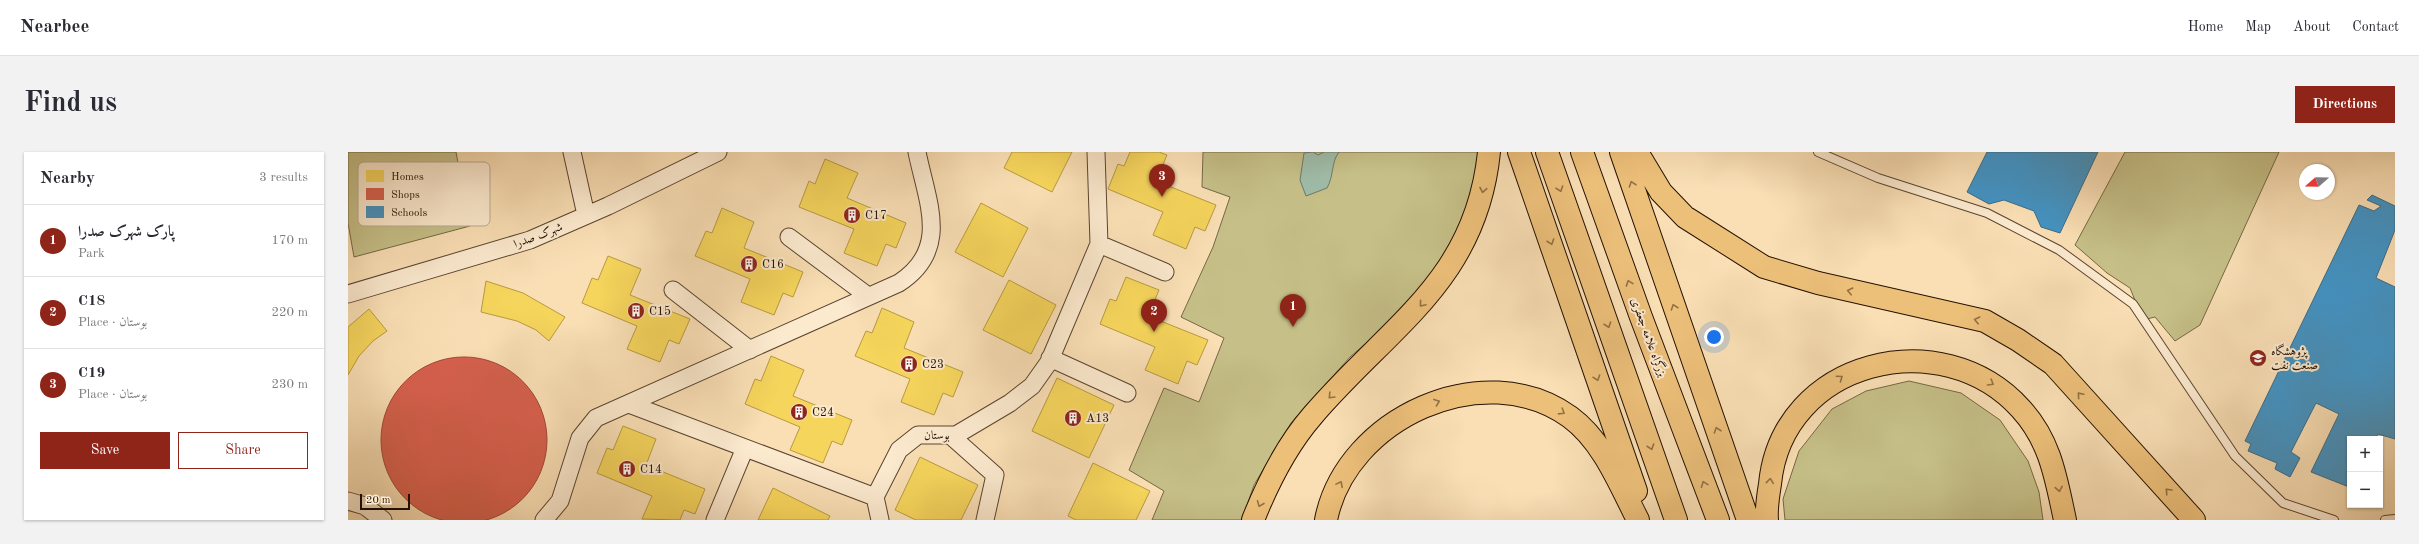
<!DOCTYPE html>
<meta charset="utf-8">
<style>
:root{--surface:#fff;--page:#f2f2f3;--text:#2b2b33;--muted:#7c7c81;--line:#e1e1e2;--accent:#8f2418}
body{margin:0;font-family:"Old Standard TT",Amiri,serif;background:var(--page);color:var(--text)}
.controls{position:absolute;right:12px;bottom:12px;display:grid;overflow:hidden;border-radius:0px;box-shadow:0 1px 3px #0004}
.controls button{width:36px;height:36px;display:grid;place-items:center;padding:0;border:0;border-bottom:1px solid var(--line);background:var(--surface);color:var(--text);font:20px sans-serif}
.compass{position:absolute;left:1951px;top:12px;width:36px;height:36px;border-radius:50%;background:var(--surface);box-shadow:0 1px 3px #0004;rotate:250deg}
.scale{position:absolute;left:12px;bottom:10px;width:50px;box-sizing:border-box;padding-left:4px;border:2px solid #241102;border-top:0;font-size:11px;line-height:14px;white-space:nowrap;color:#241102;-webkit-text-stroke:3px #fceacf;paint-order:stroke}
.you{position:absolute;left:1366px;top:185px;width:14px;height:14px;margin:-10px;border:3px solid #fff;border-radius:50%;background:#1a73e8;box-shadow:0 0 0 6px #1a73e833}
.badge{display:grid;place-items:center;width:26px;height:26px;border-radius:50%;background:var(--accent);color:#fff;font-size:13px;font-weight:700}
.pin{position:absolute;translate:-50% -33px;filter:drop-shadow(0 1px 2px #0008)}
.pin::after{content:'';position:absolute;top:21px;width:14px;height:12px;background:inherit;clip-path:polygon(0 0,100% 0,50% 100%)}
.list{margin:0;padding:0;list-style:none}
h2{display:flex;justify-content:space-between;align-items:center;height:52px;margin:0;padding:0 16px;font-size:17px}
h2 small{font-size:13px;font-weight:400;color:var(--muted)}
.list li{display:grid;grid-template-columns:26px 1fr auto;gap:12px;align-items:center;box-sizing:border-box;height:72px;padding:0 16px;border-top:1px solid var(--line)}
.list b{display:block;font-size:15px;white-space:nowrap}
.list p{margin:0;font-size:13px;white-space:nowrap;color:var(--muted)}
.list em{font-size:13px;font-style:normal;color:var(--muted)}
.actions{display:flex;gap:8px;padding:12px 16px}
.actions a{flex:1;padding:9px 0;border:1px solid var(--accent);border-radius:0px;text-align:center;font-size:14px;color:var(--accent)}
.actions .main{background:var(--accent);color:#fff}
.map{position:relative;flex:none;width:2047px;height:368px;overflow:hidden;border-radius:0px}
header{display:flex;align-items:center;gap:24px;box-sizing:border-box;height:56px;padding:0 20px;background:var(--surface);border-bottom:1px solid var(--line)}
header strong{font-size:19px}
nav{display:flex;gap:22px;margin-inline-start:auto;font-size:14px}
.intro{display:flex;align-items:center;justify-content:space-between;box-sizing:border-box;height:96px;padding:0 24px}
h1{margin:0;font-size:28px}
.button{padding:10px 18px;border-radius:0px;background:var(--accent);color:#fff;font-size:14px;font-weight:700}
main{display:flex;gap:24px;padding:0 24px}
aside{flex:1;background:var(--surface);border-radius:0px;box-shadow:0 1px 3px #0004}
.map>svg:first-child{display:block}
.green{fill:#c6c088;stroke:#756845}
.water{fill:#9fbdaa;stroke:#6e7867}
.homes{fill:#f6d55c;stroke:#b79a41}
.shops{fill:#d6604d;stroke:#a14836}
.schools{fill:#4393c3;stroke:#3a6c89}
.lines{fill:none;stroke-linecap:round;stroke-linejoin:round}
.service-casing{stroke:#5a442f;stroke-width:10}
.minor-casing{stroke:#5a442f;stroke-width:19}
.trunk-casing{stroke:#241102;stroke-width:24}
.service{stroke:#fceacf;stroke-width:8}
.minor{stroke:#fceacf;stroke-width:17}
.trunk{stroke:#edc07a;stroke-width:22}
.oneway{stroke:#937144}
.labels{text-anchor:middle;stroke-width:4;stroke-linejoin:round;paint-order:stroke}
.poi-label{font-size:12px;fill:#241102;stroke:#fceacf;text-anchor:start}
.street-label{font-size:12px;fill:#241102;stroke:#fceacf}
.key{fill:#fceacf;stroke:#bba992;stroke-width:1}
.key-label{font-size:11px;fill:#241102}
</style>
<header>
<strong>Nearbee</strong>
<nav><a>Home</a><a>Map</a><a>About</a><a>Contact</a></nav>
</header>
<div class="intro"><h1>Find us</h1><a class="button">Directions</a></div>
<main>
<aside>
<h2>Nearby<small>3 results</small></h2>
<ul class="list">
<li><span class="badge">1</span><div><b>پارک شهرک صدرا</b><p>Park</p></div><em>170 m</em></li>
<li><span class="badge">2</span><div><b>C18</b><p>Place · بوستان</p></div><em>220 m</em></li>
<li><span class="badge">3</span><div><b>C19</b><p>Place · بوستان</p></div><em>230 m</em></li>
</ul>
<div class="actions"><a class="main">Save</a><a>Share</a></div>
</aside>
<div class="map">
<svg width="2047" height="368" viewBox="0 0 2047 368">
<rect width="100%" height="100%" fill="#fadfb5"/>
<filter id="stains"><feTurbulence type="fractalNoise" baseFrequency=".005" numOctaves="4"/><feColorMatrix values="0 0 0 0 .2 0 0 0 0 .09 0 0 0 0 .02 0 0 0 .5 -.17"/></filter>
<radialGradient id="worn" r=".72"><stop offset=".6" stop-color="#630" stop-opacity="0"/><stop offset="1" stop-color="#630" stop-opacity=".3"/></radialGradient>
<path class="green" d="M0,0H108L122,74L6,105L0,71Z
M855,0H1133L1112,79L1093,115L1048,165L1002,205L943,271L906,333L894,368H804L816,339L781,318L816,236L851,250L876,186L833,165L865,95L882,45L854,35Z
M1777,0H1931L1852,173L1827,189L1807,165L1795,168L1782,136L1759,121L1727,93Z
M1561,229L1613,241L1652,268L1680,309L1691,340L1695,368H1437L1435,347L1451,299L1484,257L1518,239Z"/>
<path class="water" d="M965,0L970,3L976,0H991C983,10 986,24 979,36L958,44L952,28L956,1Z"/>
<path class="homes" d="M664,0H724L704,40L656,16Z
M782,0H811L819,3L808,29L868,53L857,79L847,75L838,97L805,83L815,60L760,37L770,12L776,14Z
M477,7L510,21L499,46L558,71L548,96L538,92L529,114L496,101L506,77L451,55L461,29L467,32Z
M633,51L680,76L655,125L607,100Z
M374,56L406,70L396,96L455,120L445,145L435,141L426,163L393,150L402,127L347,104L358,79L364,81Z
M260,104L293,117L282,143L342,167L331,192L321,188L312,210L279,197L289,174L234,151L244,126L250,128Z
M778,125L811,138L800,164L860,188L849,213L839,209L830,232L797,218L807,195L752,172L762,147L768,149Z
M661,128L708,153L683,202L635,178Z
M138,129L175,141L217,165L201,189L188,178L169,169L133,160Z
M534,156L566,170L556,196L615,220L605,245L595,241L586,263L553,250L562,227L507,204L518,179L524,181Z
M21,157L39,179L25,189L11,204L0,223V175Z
M423,204L456,218L445,244L504,268L494,293L484,289L475,311L442,298L452,275L397,252L407,227L413,229Z
M709,226L766,253L741,306L684,279Z
M275,274L308,287L298,313L357,337L347,362L336,358L332,368L294,367L304,344L249,321L259,296L265,298Z
M572,305L630,333L613,368H568L547,358Z
M745,311L802,339L788,368H728L720,364Z
M425,336L482,364L480,368H410Z"/>
<path class="shops" d="M33 288a83 83 0 1 1 166 0a83 83 0 1 1-166 0Z"/>
<path class="schools" d="M1639,0H1750L1712,81L1693,75L1686,59L1656,48L1641,52L1619,40Z
M2024,43L2047,54V78L2028,126L2047,135V287L2030,282L2027,287H2002L2001,335L1963,320L1991,262L1968,251L1943,300L1952,306L1942,325L1927,317L1929,311L1900,299L1903,292L1897,289L2011,53L2026,59L2033,54L2019,48Z"/>
<g class="lines">
<g class="service-casing">
<path id="service" d="M1470,0L1530,26L1639,61L1711,98L1785,152L1887,304L1935,351L1986,368
M2037,368L2047,367"/>
</g>
<g class="minor-casing">
<path id="minor" d="M224,0L238,63
M441,85L520,144
M751,92L817,120
M325,138L402,198
M0,142L182,88L260,54L370,0
M702,206L779,241
M281,252L527,345L551,298L570,283H608L662,251L684,234L701,210L751,92L748,0
M602,283L647,323L637,368
M527,345L532,368
M0,349L17,354L35,368
M196,368L212,349L232,286L248,266L551,131C603,97 579,50 569,0
M367,368L397,296"/>
</g>
<g class="trunk-casing">
<path id="trunk" d="M1171,0L1288,339
M1199,0L1328,368
M1234,0L1293,165L1370,368
M1273,0L1400,368
M1289,0L1313,40L1337,65L1416,115L1470,131L1637,169L1670,188L1705,212L1846,368
M905,368C920,330 938,294 965,263C1041,174 1128,129 1141,0
M978,368C998,266 1136,203 1222,265C1255,289 1272,333 1290,368
M1419,368C1418,356 1420,344 1422,332C1434,208 1594,169 1673,257C1703,290 1708,327 1717,368"/>
</g>
<use href="#service" class="service"/>
<use href="#minor" class="minor"/>
<use href="#trunk" class="trunk"/>
</g>
<defs><path id="oneway-chevron" d="M-2-3.5L2.5 0L-2 3.5" fill="none" stroke-width="1.6" stroke-linecap="round" stroke-linejoin="round"/></defs>
<g class="oneway">
<use href="#oneway-chevron" transform="translate(1284 32) rotate(-109)"/>
<use href="#oneway-chevron" transform="translate(1212 37) rotate(71)"/>
<use href="#oneway-chevron" transform="translate(1135 38) rotate(101)"/>
<use href="#oneway-chevron" transform="translate(1203 90) rotate(71)"/>
<use href="#oneway-chevron" transform="translate(1281 131) rotate(-110)"/>
<use href="#oneway-chevron" transform="translate(1502 139) rotate(-167)"/>
<use href="#oneway-chevron" transform="translate(1074 152) rotate(130)"/>
<use href="#oneway-chevron" transform="translate(1326 155) rotate(-109)"/>
<use href="#oneway-chevron" transform="translate(1629 168) rotate(-167)"/>
<use href="#oneway-chevron" transform="translate(1260 173) rotate(71)"/>
<use href="#oneway-chevron" transform="translate(1249 226) rotate(71)"/>
<use href="#oneway-chevron" transform="translate(1492 226) rotate(-35)"/>
<use href="#oneway-chevron" transform="translate(1643 231) rotate(31)"/>
<use href="#oneway-chevron" transform="translate(1732 243) rotate(-131)"/>
<use href="#oneway-chevron" transform="translate(983 244) rotate(134)"/>
<use href="#oneway-chevron" transform="translate(1089 250) rotate(-20)"/>
<use href="#oneway-chevron" transform="translate(1214 260) rotate(32)"/>
<use href="#oneway-chevron" transform="translate(1369 278) rotate(-109)"/>
<use href="#oneway-chevron" transform="translate(1303 295) rotate(71)"/>
<use href="#oneway-chevron" transform="translate(1422 329) rotate(-84)"/>
<use href="#oneway-chevron" transform="translate(992 332) rotate(-62)"/>
<use href="#oneway-chevron" transform="translate(1356 332) rotate(-111)"/>
<use href="#oneway-chevron" transform="translate(1711 337) rotate(80)"/>
<use href="#oneway-chevron" transform="translate(1820 339) rotate(-133)"/>
<use href="#oneway-chevron" transform="translate(912 352) rotate(112)"/>
</g>
<defs>
<g id="building-disc" transform="scale(0.9)"><circle r="9.5" fill="#8f2418" stroke="#fceacf"/><path d="M-4-6H4V6H1V3H-1V6H-4ZM-2.5-4.3h1.7v1.8h-1.7ZM.8-4.3h1.7v1.8H.8ZM-2.5-1h1.7V.8h-1.7ZM.8-1h1.7V.8H.8Z" fill="#fff"/></g>
<g id="university-disc" transform="scale(0.9)"><circle r="9.5" fill="#8f2418" stroke="#fceacf"/><path d="M0-5L7-2L0 1L-7-2ZM-4 1L0 2.5L4 1V4Q0 6-4 4Z" fill="#fff"/></g>
</defs>
<g fill-rule="evenodd">
<use href="#building-disc" x="504" y="63"/>
<use href="#building-disc" x="401" y="112"/>
<use href="#building-disc" x="288" y="159"/>
<use href="#university-disc" x="1910" y="206"/>
<use href="#building-disc" x="561" y="212"/>
<use href="#building-disc" x="451" y="260"/>
<use href="#building-disc" x="725" y="266"/>
<use href="#building-disc" x="279" y="317"/>
</g>
<g class="labels">
<g class="poi-label">
<text x="517" y="67">C17</text>
<text x="414" y="116">C16</text>
<text x="301" y="163">C15</text>
<text x="1923" y="203">پژوهشگاه<tspan x="1923" dy="14">صنعت نفت</tspan></text>
<text x="574" y="216">C23</text>
<text x="464" y="264">C24</text>
<text x="738" y="270">A13</text>
<text x="292" y="321">C14</text>
</g>
<g class="street-label">
<text transform="translate(190 83) rotate(-21)" y="4">شهرک صدرا</text>
<text transform="translate(1301 185) rotate(70)" y="4">بزرگراه علامه جعفری</text>
<text x="589" y="287">بوستان</text>
</g>
</g>
<rect x="10" y="10" width="132" height="64" rx="6" class="key"/>
<rect x="18" y="18" width="18" height="12" fill="#f6d55c"/>
<rect x="18" y="36" width="18" height="12" fill="#d6604d"/>
<rect x="18" y="54" width="18" height="12" fill="#4393c3"/>
<g class="key-label">
<text x="43" y="28">Homes</text>
<text x="43" y="46">Shops</text>
<text x="43" y="64">Schools</text>
</g>
<rect width="100%" height="100%" filter="url(#stains)"/>
<rect width="100%" height="100%" fill="url(#worn)"/>
</svg>
<div class="controls">
<button>+</button>
<button>−</button>
</div>
<svg class="compass" viewBox="-18 -18 36 36"><path d="M0-13l5 13h-10z" fill="#e53935"/><path d="M0 13l5-13h-10z" fill="#7c7c81"/></svg>
<div class="scale">20 m</div>
<div class="you"></div>
<div class="pin badge" style="left:945px;top:175px">1</div>
<div class="pin badge" style="left:806px;top:180px">2</div>
<div class="pin badge" style="left:814px;top:45px">3</div>
</div>
</main>
